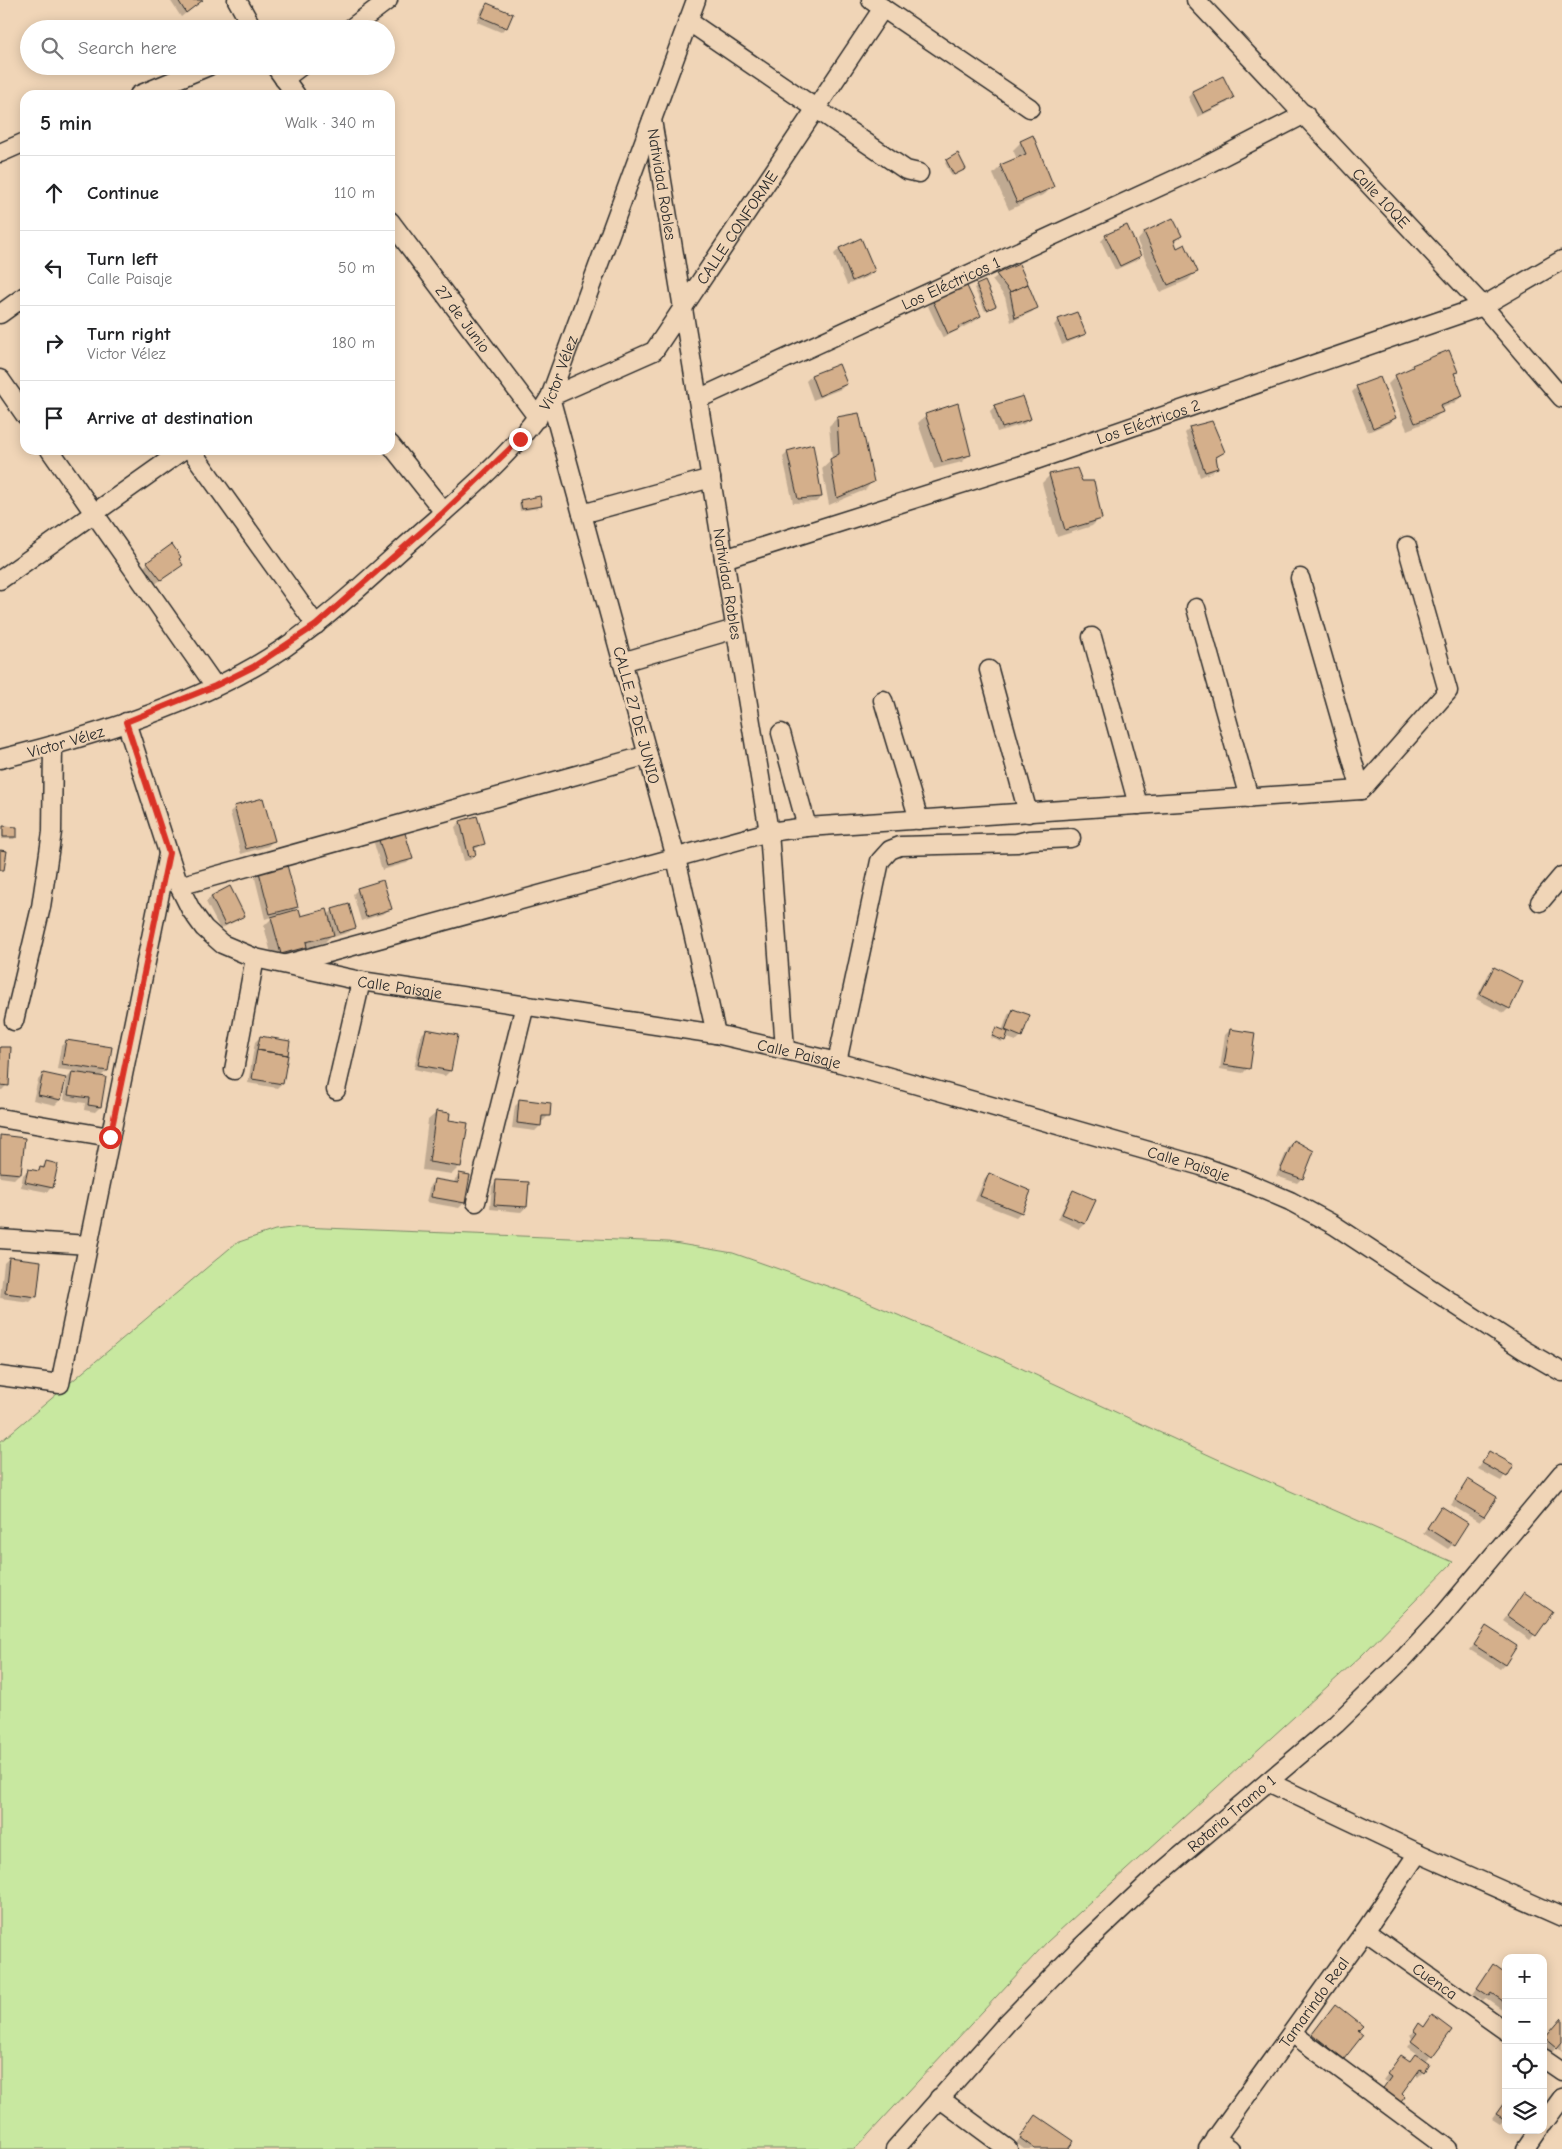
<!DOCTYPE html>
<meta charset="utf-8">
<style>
:root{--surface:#fff;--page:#f6f6f6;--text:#202124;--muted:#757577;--line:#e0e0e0}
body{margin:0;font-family:"Comic Neue",sans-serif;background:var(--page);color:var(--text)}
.controls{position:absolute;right:15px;bottom:15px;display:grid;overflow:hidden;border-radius:10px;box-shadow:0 2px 12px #0003}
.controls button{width:45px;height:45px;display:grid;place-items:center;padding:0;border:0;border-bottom:1px solid var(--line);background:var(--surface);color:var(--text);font:25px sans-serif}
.stop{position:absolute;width:15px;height:15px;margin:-11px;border:4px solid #d93025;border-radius:50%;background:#fff}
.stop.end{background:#d93025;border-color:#fff;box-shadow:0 1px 5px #0008}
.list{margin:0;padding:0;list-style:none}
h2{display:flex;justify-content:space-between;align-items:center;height:65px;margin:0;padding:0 20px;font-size:21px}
h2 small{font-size:16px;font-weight:400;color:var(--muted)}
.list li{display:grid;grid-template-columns:32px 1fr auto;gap:15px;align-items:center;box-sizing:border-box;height:75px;padding:0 20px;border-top:1px solid var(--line)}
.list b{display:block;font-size:19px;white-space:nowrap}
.list p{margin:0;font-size:16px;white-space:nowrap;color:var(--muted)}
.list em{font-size:16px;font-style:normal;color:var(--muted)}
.icon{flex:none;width:28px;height:28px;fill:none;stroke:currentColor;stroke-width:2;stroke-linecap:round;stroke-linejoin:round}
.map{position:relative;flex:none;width:1562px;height:2149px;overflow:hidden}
.search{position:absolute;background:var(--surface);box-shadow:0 2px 12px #0003;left:20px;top:20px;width:375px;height:55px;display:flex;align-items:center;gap:12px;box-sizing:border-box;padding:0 18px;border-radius:28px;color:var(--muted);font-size:19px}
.panel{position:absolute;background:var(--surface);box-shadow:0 2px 12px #0003;left:20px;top:90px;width:375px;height:365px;border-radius:15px}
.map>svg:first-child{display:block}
.green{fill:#c8e8a0;stroke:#7a8a66}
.shadow{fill:#0003}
.building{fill:#d4af8b;stroke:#2b2b2b}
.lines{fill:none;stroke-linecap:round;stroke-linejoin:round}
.minor-casing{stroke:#2b2b2b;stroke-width:21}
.minor{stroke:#f0d5b7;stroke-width:18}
.route{stroke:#d93025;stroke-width:6}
.labels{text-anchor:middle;stroke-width:5;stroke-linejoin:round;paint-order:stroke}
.street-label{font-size:16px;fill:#2b2b2b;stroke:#f0d5b7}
</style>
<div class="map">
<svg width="1562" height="2149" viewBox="0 0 1562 2149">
<rect width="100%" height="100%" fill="#f0d5b7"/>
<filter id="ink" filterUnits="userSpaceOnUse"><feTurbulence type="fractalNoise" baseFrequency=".02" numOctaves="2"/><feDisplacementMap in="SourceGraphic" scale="10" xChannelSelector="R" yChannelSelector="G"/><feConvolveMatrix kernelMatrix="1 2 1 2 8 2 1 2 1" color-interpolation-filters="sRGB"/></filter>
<g filter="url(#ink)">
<path class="green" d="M300,1227L668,1242L733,1253L844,1292L1001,1359L1226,1463L1453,1562L1362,1655L1047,1942L855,2149H0V1442L236,1243L275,1230Z"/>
<path class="shadow" d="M170,0H202L181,17Z
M487,4L506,27L501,32L477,22L482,9Z
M1193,92L1232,98L1227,103L1198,117L1188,97Z
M1021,142L1053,186L1045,194L1009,210L993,174L1001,166L1017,159L1013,150Z
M947,161L962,170L952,176L945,163Z
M1173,220L1180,236L1174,243L1177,250L1196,272L1188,280L1160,292L1137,241L1144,233Z
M1106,236L1140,256L1135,261L1115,270L1101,241Z
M861,240L874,271L869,276L847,285L834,254L839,249Z
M1018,266L1037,307L1032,312L1011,322L1005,297L992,280L997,276Z
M977,286L995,305L993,308L985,311L974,288Z
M933,301L980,316L975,321L943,338L928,306Z
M1059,320L1084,333L1079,338L1062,345L1054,325Z
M839,365L846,384L841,389L813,400L806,381L811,376Z
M1413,366L1457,371L1453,375L1462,396L1454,403L1440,409L1442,411L1434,419L1407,430L1388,384L1396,376L1408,371Z
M1357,387L1395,418L1390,423L1368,432L1352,392Z
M995,406L1029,419L1024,424L997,432L990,411Z
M926,415L970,454L962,462L934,469L918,423Z
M837,418L872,482L865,490L829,505L822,468L832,459L829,426Z
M1190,428L1224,452L1215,459L1217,467L1212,472L1200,477L1185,433Z
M788,452L821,497L816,502L793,503L783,457Z
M1050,475L1100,518L1092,526L1057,537L1042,483Z
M521,501L540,505L538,508L520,511L519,503Z
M148,563L176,570L155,584L143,568Z
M235,807L273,841L268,846L241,854L230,812Z
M460,822L483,844L474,850L475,855L470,860L464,861L455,827Z
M4,828L16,837L14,839H2V830Z
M379,838L412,858L407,863L382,870L374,843Z
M260,873L297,907L290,913L300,917L328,915L333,910L354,927L349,932L334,937L333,934L325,942L305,948L298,955L273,961L264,926L274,916L265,919L255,878Z
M358,889L390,908L385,913L361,921L353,894Z
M211,897L243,915L238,920L220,929L206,902Z
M1494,968L1509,1008L1504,1013L1476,999L1489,973Z
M1013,1010L1021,1036L1016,1041L1005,1037L1002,1042L991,1038L996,1028L1002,1031L1008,1015Z
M426,1030L450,1071L445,1076L414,1069L421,1035Z
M1230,1030L1248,1068L1243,1073L1220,1069L1225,1035Z
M260,1037L282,1083L277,1088L248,1083L255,1042Z
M66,1041L107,1071L100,1077L105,1078L100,1107L95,1112L84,1110L85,1103L64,1100L67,1078L74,1071L57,1069L61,1046Z
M0,1048L7,1085L2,1090H0Z
M43,1074L65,1079L60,1100L55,1105L33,1100L38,1080Z
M520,1101L548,1116L543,1121H540V1126L535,1131L512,1128L515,1106Z
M436,1113L447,1122L460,1166L452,1174L422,1170L428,1120Z
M0,1136L19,1174L14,1179L0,1177Z
M1294,1142L1302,1178L1297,1183L1276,1176L1289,1146Z
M46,1163L52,1187L47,1192L21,1187L23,1175L28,1170L38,1172Z
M460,1174L464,1203L459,1208L426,1202L430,1185L435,1180L454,1184L455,1179Z
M989,1175L1021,1212L1016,1217L975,1201L984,1180Z
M497,1181L526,1207L521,1212L490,1209L492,1186Z
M1074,1191L1094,1200L1084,1224L1079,1229L1058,1219L1069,1196Z
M9,1258L35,1297L30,1302L0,1298L4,1263Z
M1489,1453L1512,1465L1501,1481L1478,1469Z
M1468,1480L1484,1517L1479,1522L1451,1505Z
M1441,1507L1453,1544L1448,1549L1423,1533Z
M1524,1594L1551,1613L1530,1640L1503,1621Z
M1486,1628L1505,1664L1500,1669L1470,1650Z
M1493,1966L1503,1973L1506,1970V2005L1502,2009L1486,1998L1483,2000L1473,1994Z
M1331,2011L1356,2032L1343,2058L1338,2063L1308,2039Z
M1562,2019V2051L1557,2046L1551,2052L1543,2045V2041Z
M1427,2022L1450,2030L1425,2062L1423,2071L1418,2076L1415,2074L1387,2083L1383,2080L1397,2062H1409L1417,2054L1407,2047L1413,2039L1410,2036L1420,2025L1423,2028Z
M1506,2100V2118L1500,2124L1492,2119Z
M1034,2120L1066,2149H1024L1016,2143Z"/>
<path class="building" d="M178,0H203L186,13Z
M487,3L513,14L507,28L481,17Z
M1223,76L1234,98L1203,113L1192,91Z
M1033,135L1054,187L1017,203L1000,165L1026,154L1020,141Z
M958,153L966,169L954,175L946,160Z
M1173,218L1182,236L1174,240L1177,248L1185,244L1198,272L1168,285L1144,232Z
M1127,225L1141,256L1120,266L1105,235Z
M861,238L875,271L852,281L839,248Z
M1019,264L1028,284L1010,292L996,274Z
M985,281L996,306L987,310L976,285Z
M966,284L981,316L958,327L959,329L948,334L932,299Z
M1028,284L1038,308L1015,318L1010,292Z
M1077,312L1086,334L1067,341L1058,319Z
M1449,350L1458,372L1454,373L1463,396L1440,405L1443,412L1415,423L1395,375L1413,367L1412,365Z
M839,364L847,384L819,396L811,375Z
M1380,377L1396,418L1373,428L1356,386Z
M1023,396L1031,419L1002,428L994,405Z
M958,403L971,455L942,462L925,414Z
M859,413L874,482L837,498L830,459L839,454L837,417Z
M1212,421L1225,452L1216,457L1218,468L1205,472L1189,427Z
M813,444L822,497L798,499L787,451Z
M1077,468L1082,481H1094L1102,519L1065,530L1049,474Z
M540,496L542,506L522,509L520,500Z
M172,544L181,557L179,559L183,565L161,580L147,562Z
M263,798L275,841L246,849L234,806Z
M477,816L485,844L474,847L476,855L469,857L460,821Z
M3,826L17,827V837H3Z
M404,830L413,859L387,866L378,837Z
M0,850L7,851L4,870H0Z
M287,865L298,907L270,914L259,872Z
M383,880L392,909L366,917L357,888Z
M230,886L245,916L225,925L211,896Z
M349,904L356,928L339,933L332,909Z
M299,909L301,916L327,909L334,935L306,942L307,947L281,954L271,917Z
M1494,967L1523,982L1510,1009L1480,994Z
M1013,1009L1030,1015L1022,1037L1005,1030Z
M996,1027L1008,1032L1005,1041L992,1036Z
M426,1029L458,1035L451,1071L418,1065Z
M1230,1029L1255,1033L1250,1069L1224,1065Z
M260,1036L290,1041L288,1055L257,1050Z
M66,1040L112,1047L108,1071L62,1064Z
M0,1047H11L9,1086L0,1085Z
M257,1050L288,1055L283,1084L252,1079Z
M72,1072L106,1077L101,1107L88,1105L89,1098L68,1095Z
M43,1073L66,1078L61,1100L38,1095Z
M519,1099L551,1103L550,1116H542L541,1126L517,1123Z
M436,1111L450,1113L449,1120L468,1123L461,1167L429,1162Z
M0,1135L25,1138L21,1174L0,1172Z
M1294,1140L1314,1151L1303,1179L1280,1171Z
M46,1161L58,1164L53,1188L25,1182L28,1169L39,1171L40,1167L44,1168Z
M459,1173L470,1175L465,1203L431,1197L434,1179L458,1183Z
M989,1173L1031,1191L1022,1213L980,1196Z
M496,1180L529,1182L527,1207L494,1205Z
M1073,1190L1096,1200L1085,1224L1062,1214Z
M9,1257L41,1261L37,1297L5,1293Z
M1489,1451L1514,1465L1507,1477L1482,1463Z
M1468,1479L1497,1497L1484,1517L1455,1500Z
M1441,1506L1468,1523L1454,1545L1427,1528Z
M1524,1592L1553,1612L1536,1636L1507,1616Z
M1486,1626L1517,1646L1505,1665L1474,1645Z
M1493,1964L1504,1972L1506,1970V2003L1491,1993L1489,1996L1477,1988Z
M1335,2004L1363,2026L1358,2031L1363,2035L1344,2059L1312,2034Z
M1432,2015L1452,2030L1432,2057L1411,2041L1417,2033L1414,2031L1419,2023L1424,2027Z
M1562,2018V2042L1557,2048L1545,2038Z
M1415,2054L1429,2064L1424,2072L1420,2069L1402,2094L1405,2097L1397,2107L1379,2094L1391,2077L1387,2074L1401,2055L1410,2061Z
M1506,2100V2120L1496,2114Z
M1036,2115L1074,2141L1068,2149H1035L1020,2138Z"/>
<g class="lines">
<g class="minor-casing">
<g id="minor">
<path d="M237,0L253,29"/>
<path d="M871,0L1030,108"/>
<path id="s1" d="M1196,0L1483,306L1562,398"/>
<path d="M688,21L906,170L919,173"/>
<path d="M350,29L388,0"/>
<path d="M275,66L296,95"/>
<path d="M284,79L301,66"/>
<path d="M139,95L209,66"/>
<path id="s2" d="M652,120L769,832L785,1049"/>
<path d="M0,153L25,142"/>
<path id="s3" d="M390,221L538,418"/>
<path d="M0,314L25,296"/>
<path d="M0,379L25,415"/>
<path id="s4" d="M698,399L1202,167L1305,114"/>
<path d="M390,444L444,512"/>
<path d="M50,450L215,686"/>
<path d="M191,450L316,625"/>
<path d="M582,514L711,478"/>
<path id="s5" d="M724,559L1027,463L1483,306L1562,260"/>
<path d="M1300,578L1361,790"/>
<path d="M0,580L183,450"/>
<path d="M1196,608L1249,798"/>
<path d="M1092,637L1138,805"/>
<path d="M622,662L735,629"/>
<path d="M989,670L1028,813"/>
<path d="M883,700L919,820"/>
<path id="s6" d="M126,722L179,886L191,910L204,928L222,944L255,958L361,981L716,1034L837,1062L1201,1166L1241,1180L1290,1201L1334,1225L1524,1350L1562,1372"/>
<path d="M781,733L807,827"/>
<path id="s7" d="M0,759C91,737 207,701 284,648C336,612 381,567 428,526C469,490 523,444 550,397L696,0"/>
<path d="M179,886L648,755"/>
<path d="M1540,902L1562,876"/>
<path d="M287,964L769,832L807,827L1361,790L1448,691L1407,546"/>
<path d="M14,1021L41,907L52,832L53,745"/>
<path id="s8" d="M716,1034L676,858L550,397L654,351L883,8"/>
<path d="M837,1062L880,861L890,850L900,846L1017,843L1029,840L1071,838"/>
<path d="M234,1070L255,958"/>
<path d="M336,1090L361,981"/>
<path d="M0,1118L110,1137"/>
<path d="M476,1202L525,1005"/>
<path d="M0,1239L88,1245"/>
<path d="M0,1376L60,1384L168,854"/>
<path d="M1268,1782L1418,1853L1562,1917"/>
<path id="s9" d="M1365,1931L1506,2031"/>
<path d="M1292,2033L1448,2149"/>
<path d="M1543,2058L1562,2071"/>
<path d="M939,2098L1008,2149"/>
<path d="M1543,2124L1562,2098"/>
<path d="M1215,2138L1230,2149"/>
<path id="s10" d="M895,2149L1007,2023L1080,1948L1151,1881L1336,1724L1404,1658L1440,1619L1562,1473"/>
<path id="s11" d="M1208,2149L1365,1931L1418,1853"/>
<path d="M1526,2149L1539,2130"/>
</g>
</g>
<use href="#minor" class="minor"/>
</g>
</g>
<g class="lines" filter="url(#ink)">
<path class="route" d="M110,1137L169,853L126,722L215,686L253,667L316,625L444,512L520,439"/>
</g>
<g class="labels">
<g class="street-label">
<text dy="6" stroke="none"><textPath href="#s2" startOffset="65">Natividad Robles</textPath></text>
<text dy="6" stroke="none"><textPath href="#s1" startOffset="271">Calle 10QE</textPath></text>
<text dy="6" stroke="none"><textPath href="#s8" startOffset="921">CALLE CONFORME</textPath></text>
<text dy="6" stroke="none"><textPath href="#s4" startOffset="278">Los Eléctricos 1</textPath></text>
<text dy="6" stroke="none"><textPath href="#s3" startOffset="122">27 de Junio</textPath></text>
<text dy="6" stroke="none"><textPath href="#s7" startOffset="699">Victor Vélez</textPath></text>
<text dy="6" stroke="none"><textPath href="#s5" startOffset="446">Los Eléctricos 2</textPath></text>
<text dy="6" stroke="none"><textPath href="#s2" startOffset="470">Natividad Robles</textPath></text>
<text transform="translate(637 715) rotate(75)" y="6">CALLE 27 DE JUNIO</text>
<text dy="6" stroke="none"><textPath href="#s7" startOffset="68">Victor Vélez</textPath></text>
<text dy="6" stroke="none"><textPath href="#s6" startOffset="429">Calle Paisaje</textPath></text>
<text dy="6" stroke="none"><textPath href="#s6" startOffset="834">Calle Paisaje</textPath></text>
<text dy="6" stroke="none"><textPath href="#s6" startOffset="1239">Calle Paisaje</textPath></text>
<text dy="6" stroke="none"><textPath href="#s10" startOffset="476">Rotaria Tramo 1</textPath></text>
<text dy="6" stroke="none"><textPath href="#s9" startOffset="86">Cuenca</textPath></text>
<text dy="6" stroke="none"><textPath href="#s11" startOffset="181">Tamarindo Real</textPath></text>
</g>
</g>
</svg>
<div class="controls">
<button>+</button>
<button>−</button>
<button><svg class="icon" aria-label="locate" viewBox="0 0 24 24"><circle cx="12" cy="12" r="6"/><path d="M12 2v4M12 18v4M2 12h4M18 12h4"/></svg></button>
<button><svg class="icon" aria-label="layers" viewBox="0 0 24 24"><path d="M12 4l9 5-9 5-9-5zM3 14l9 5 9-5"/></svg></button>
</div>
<div class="stop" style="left:110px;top:1137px"></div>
<div class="stop end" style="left:520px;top:439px"></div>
<div class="search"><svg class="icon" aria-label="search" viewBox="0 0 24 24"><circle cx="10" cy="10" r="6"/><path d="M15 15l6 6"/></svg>Search here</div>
<section class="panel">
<h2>5 min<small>Walk · 340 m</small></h2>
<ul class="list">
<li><svg class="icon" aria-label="ahead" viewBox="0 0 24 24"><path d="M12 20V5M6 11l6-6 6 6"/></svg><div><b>Continue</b></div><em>110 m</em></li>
<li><svg class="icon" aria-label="left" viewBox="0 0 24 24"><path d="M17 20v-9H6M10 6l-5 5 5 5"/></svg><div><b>Turn left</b><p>Calle Paisaje</p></div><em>50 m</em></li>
<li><svg class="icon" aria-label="right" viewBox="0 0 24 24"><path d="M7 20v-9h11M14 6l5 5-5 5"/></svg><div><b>Turn right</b><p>Victor Vélez</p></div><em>180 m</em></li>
<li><svg class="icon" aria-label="arrive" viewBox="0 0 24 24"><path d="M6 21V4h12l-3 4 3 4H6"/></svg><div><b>Arrive at destination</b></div></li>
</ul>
</section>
</div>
